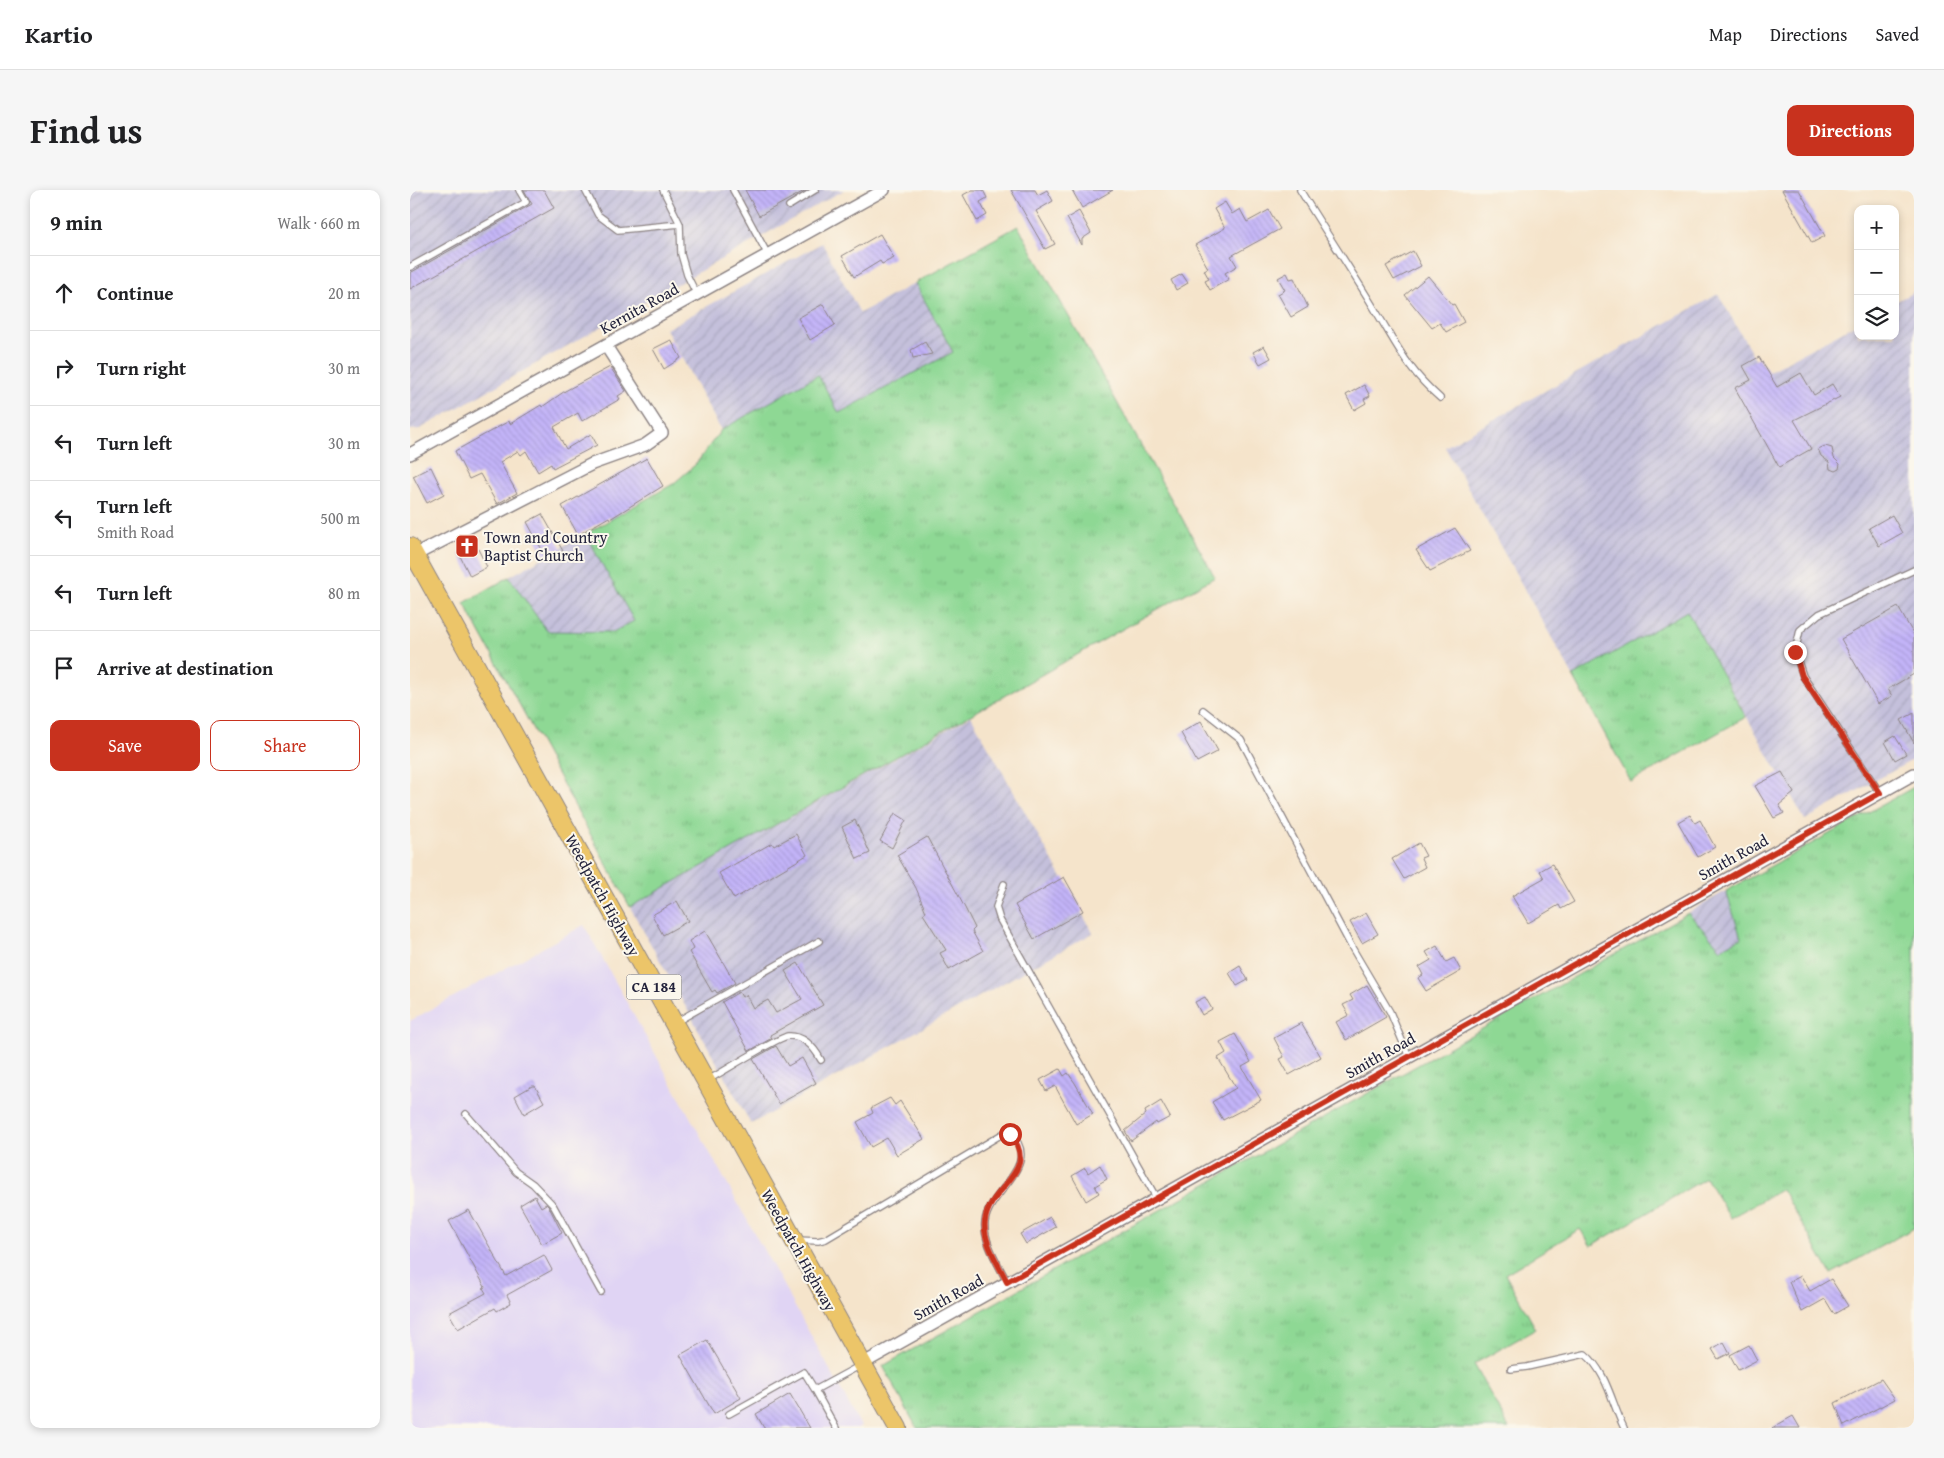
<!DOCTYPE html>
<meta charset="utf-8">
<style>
:root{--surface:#fff;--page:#f6f6f6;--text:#202124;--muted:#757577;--line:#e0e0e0;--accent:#c8321e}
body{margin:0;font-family:"Gentium Book Plus",serif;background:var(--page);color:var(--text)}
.controls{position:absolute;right:15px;top:15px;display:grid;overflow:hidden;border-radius:10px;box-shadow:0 2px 8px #0003}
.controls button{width:45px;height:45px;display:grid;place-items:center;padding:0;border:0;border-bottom:1px solid var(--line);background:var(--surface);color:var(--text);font:25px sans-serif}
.stop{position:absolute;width:15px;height:15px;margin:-11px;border:4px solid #c8321e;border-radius:50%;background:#fff}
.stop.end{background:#c8321e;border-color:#fff;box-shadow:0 1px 5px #0008}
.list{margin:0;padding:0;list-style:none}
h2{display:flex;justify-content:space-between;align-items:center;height:65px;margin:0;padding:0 20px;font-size:21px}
h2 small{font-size:16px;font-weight:400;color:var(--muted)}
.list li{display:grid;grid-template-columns:32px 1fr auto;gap:15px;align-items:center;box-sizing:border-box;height:75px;padding:0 20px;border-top:1px solid var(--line)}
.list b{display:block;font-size:19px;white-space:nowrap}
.list p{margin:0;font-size:16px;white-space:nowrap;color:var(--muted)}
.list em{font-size:16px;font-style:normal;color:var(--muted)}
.actions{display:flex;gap:10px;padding:15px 20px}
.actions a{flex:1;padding:11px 0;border:1px solid var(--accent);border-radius:10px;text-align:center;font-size:18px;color:var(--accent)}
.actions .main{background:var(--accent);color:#fff}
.icon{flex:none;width:28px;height:28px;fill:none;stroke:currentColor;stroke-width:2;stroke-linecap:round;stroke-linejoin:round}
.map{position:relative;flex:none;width:1504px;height:1238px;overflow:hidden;border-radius:10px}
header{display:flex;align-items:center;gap:30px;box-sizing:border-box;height:70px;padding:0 25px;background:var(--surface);border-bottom:1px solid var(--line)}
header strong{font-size:24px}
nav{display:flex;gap:28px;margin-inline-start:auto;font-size:18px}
.intro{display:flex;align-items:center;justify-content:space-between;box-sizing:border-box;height:120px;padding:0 30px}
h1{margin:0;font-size:35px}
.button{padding:12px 22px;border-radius:10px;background:var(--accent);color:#fff;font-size:18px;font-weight:700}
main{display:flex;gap:30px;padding:0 30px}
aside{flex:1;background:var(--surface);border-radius:10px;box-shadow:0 2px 8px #0003}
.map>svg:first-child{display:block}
.built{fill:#e0d4f4}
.industrial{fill:url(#industrial-furrows)}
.grass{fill:url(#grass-tufts);stroke:#587d68}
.building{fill:url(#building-back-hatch)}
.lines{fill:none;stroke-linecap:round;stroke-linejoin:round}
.lane-casing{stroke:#8c8383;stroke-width:8}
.street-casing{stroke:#8c8383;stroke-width:14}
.primary-casing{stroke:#8c8383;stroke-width:20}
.lane{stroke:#fff;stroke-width:5.5}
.street{stroke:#fff;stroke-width:11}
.primary{stroke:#ecc569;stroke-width:18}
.route{stroke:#c8321e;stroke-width:6}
.labels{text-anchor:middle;stroke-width:4;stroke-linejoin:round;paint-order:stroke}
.shield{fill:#fbf7ec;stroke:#636270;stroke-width:1}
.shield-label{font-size:15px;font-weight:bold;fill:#22223b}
.street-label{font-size:16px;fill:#22223b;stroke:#fbf7ec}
.poi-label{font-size:16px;fill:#22223b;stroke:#fbf7ec;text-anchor:start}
</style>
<header>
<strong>Kartio</strong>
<nav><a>Map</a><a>Directions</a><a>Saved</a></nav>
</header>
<div class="intro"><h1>Find us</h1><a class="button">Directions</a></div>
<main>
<aside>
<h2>9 min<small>Walk · 660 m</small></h2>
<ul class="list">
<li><svg class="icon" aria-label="ahead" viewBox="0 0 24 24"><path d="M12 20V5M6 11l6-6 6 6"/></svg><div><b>Continue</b></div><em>20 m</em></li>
<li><svg class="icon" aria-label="right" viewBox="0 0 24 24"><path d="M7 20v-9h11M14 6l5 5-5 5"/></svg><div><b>Turn right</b></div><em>30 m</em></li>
<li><svg class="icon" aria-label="left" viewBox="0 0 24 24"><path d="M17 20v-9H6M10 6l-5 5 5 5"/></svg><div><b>Turn left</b></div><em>30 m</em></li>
<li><svg class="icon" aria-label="left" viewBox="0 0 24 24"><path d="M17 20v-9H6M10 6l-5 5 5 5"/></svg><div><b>Turn left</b><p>Smith Road</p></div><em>500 m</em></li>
<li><svg class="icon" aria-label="left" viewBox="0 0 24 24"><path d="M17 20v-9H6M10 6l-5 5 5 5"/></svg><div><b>Turn left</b></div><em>80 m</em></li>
<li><svg class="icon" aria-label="arrive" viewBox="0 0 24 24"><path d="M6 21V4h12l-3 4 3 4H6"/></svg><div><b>Arrive at destination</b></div></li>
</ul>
<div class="actions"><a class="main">Save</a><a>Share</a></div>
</aside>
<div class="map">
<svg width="1504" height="1238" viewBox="0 0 1504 1238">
<defs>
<pattern id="industrial-furrows" width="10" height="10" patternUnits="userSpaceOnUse" patternTransform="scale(1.25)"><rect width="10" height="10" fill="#c4c0db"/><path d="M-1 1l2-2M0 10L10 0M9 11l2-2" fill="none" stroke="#a8a5bd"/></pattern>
<pattern id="grass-tufts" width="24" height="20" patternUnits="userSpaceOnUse" patternTransform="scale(1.25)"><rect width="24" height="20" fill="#8ed894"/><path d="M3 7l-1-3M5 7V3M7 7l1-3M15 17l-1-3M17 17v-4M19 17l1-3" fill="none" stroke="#7ab980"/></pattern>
<pattern id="building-back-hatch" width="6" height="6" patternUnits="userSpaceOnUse" patternTransform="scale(1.25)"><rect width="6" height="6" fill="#c3b4f8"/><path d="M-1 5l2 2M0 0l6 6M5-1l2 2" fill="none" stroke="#a79ad6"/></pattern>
</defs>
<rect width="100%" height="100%" fill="#fbf7ec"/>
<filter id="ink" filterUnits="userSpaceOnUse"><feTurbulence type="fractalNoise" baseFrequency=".02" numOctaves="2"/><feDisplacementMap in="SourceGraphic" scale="10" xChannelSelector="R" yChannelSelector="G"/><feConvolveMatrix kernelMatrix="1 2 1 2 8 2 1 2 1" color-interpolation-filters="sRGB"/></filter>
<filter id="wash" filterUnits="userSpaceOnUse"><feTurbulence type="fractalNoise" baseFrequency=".0096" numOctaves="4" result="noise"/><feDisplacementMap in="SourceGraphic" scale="20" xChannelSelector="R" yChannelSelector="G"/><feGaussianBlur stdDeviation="1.12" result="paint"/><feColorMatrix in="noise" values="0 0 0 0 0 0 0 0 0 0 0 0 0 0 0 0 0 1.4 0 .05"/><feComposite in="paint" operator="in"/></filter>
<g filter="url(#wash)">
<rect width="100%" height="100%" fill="#f5e4cb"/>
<path class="built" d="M174,735L451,1236L447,1238H0V831Z"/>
<path class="industrial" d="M0,0H434L10,239L0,240Z
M412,53L450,123L505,93L543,162L429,223L408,185L311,240L256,139Z
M1504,102V569L1395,630L1277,421L1163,486L1035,257L1308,104L1354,184L1448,133V146H1485V112Z
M175,344L225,431L203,442L136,441L99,387Z
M561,526L683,743L341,934L220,717Z
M1316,701L1331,748L1311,759L1278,723Z"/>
<path class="grass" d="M608,36L805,387L220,717L54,413L99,387L137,441L203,442L224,431L175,344L263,294L285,275L311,240L408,185L429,223L543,162L505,93Z
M1277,421L1336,527L1221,592L1163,486Z
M1504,597V1038L1421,1084L1372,999L1320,1028L1296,988L1181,1056L1170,1039L1095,1084L1126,1139L1064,1174L1099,1238H507L473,1176L1278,723L1311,759L1331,748L1316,701Z"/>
<g id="blocks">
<path class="building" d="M114,0H134L144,18L0,99V83L122,14Z
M335,0H396L349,26Z
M562,0H573L577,8L570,12L577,25L567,31L553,5Z
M601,0H625L628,5L637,0L643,11L626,21L645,54L635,59Z
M662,0H703L672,18Z
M1372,0H1389L1415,46L1402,53Z
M815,12L822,24L830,19L837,32L859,20L870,39L821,66L827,76L815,83L819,89L800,100L795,91L799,89L794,80L798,78L785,55L815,38L804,19Z
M669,21L681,43L672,49V55L657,28Z
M470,44L484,68L472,74L470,71L444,87L432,66Z
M1003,61L1011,76L984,90L976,76Z
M877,83L880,89L884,88L898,117L881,127L868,104L875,100L868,88Z
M772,84L778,93L766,100L761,90Z
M1018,86L1042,115L1044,114L1054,132L1036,142L1030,133L1022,138L995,105Z
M413,114L425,135L400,150L388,128Z
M261,150L271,168L254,179L243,159Z
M515,152L522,164L503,168L501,160Z
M854,156L861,168L850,174L843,162Z
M1349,167L1367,197L1391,183L1404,205L1422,194L1430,207L1384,230L1401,259L1369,277L1325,198L1341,190L1333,176Z
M200,177L216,201L208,206L210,209L172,231L168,223L144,237L156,259L181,244L187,255L143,278L141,274L128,282L116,261L111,265L108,261L90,272L107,303L87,314L70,284L59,289L45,261L99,231L100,234L131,215L132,217L155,201Z
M954,195L960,206L954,209L956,213L944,220L936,205Z
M1415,256L1422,258L1424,268L1430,274L1429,279L1425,281L1420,279L1419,272L1411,266L1408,259Z
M237,268L253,296L200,329L199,327L168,345L152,316Z
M21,277L34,304L17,313L3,286Z
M132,324L153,361L137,369L117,332Z
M1482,325L1492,343L1469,356L1459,338Z
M1045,338L1060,361L1020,381L1006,360Z
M66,355L77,377L60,386L49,364Z
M1488,417L1504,445V484L1478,499L1482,506L1468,514L1431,449Z
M1504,523V553L1491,530Z
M791,531L808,561L787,572L771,543Z
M1485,546L1496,564L1485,570L1475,552Z
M1372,582L1384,603L1369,615L1374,623L1364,628L1345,596Z
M485,623L496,630L482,658L470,651Z
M1280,625L1285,633L1290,630L1305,657L1288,667L1268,632Z
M445,630L460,663L447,669L432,637Z
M386,644L397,665L324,709L309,683L362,653L364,656Z
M517,647L555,718L565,738L562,741L573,761L539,780L530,763L536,760L513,724L516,722L506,698L487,665Z
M1009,653L1016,666L1011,668L1015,677L994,689L982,669Z
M1142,674L1164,712L1151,719L1149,715L1118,733L1102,706L1134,688L1130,681Z
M654,687L673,721L624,749L605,715Z
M267,711L278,731L253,745L242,725Z
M956,723L968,744L952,753L940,732Z
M295,741L325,793L307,803L305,800L302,802L279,762L283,759L279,751Z
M1027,756L1036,772L1044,768L1051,781L1016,801L1008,788L1013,785L1009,777L1021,770L1016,762Z
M388,773L413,815L360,845L362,848L339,861L312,812L329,802L332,807L336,805L343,818L358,810L366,823L392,809L375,781Z
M830,776L838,790L827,796L819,783Z
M957,795L976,827L936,850L926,832L939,825L933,815L943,810L940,805Z
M795,807L802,819L792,825L785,812Z
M891,833L911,867L879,885L870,869L874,867L864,848Z
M825,844L841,872L832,877L851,910L813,930L802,912L826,898L808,868L816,863L810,852Z
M366,856L378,876L392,868L406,893L369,914L343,869Z
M650,879L654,886L658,883L665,893L683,924L666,934L645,896L636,901L630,890Z
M122,896H125L134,912L114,924L105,906Z
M480,908L485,915L490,911L514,949L487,965L477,948L461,957L447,932L463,923L461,918Z
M751,911L760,927L747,934L746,932L721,951L715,941L736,924L735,921Z
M690,975L697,989L685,996L689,1003L676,1011L662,986L675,978L678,983Z
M125,1006L131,1017L136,1014L139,1017L152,1043L132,1054L110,1015Z
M59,1020L96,1086L134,1065L142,1080L97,1105L101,1113L87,1121L85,1118L48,1139L39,1123L76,1103L73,1098L75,1097L39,1031Z
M640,1027L646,1037L616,1054L610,1044Z
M1391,1086L1400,1101L1421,1089L1438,1116L1424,1124L1415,1109L1392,1122L1379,1092Z
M297,1150L331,1208L304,1224L270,1165Z
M1314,1152L1320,1163L1308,1169L1302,1159Z
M1339,1155L1347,1170L1328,1180L1320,1165Z
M1471,1189L1485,1209L1434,1236L1425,1213Z
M380,1204L400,1238H354L346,1224Z
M1383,1226L1390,1238H1362Z"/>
</g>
</g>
<g filter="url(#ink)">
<use href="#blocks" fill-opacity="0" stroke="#8c8383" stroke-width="1"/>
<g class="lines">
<g class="lane-casing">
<path id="lane" d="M175,0L188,25L208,40L270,34
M253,0L270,34L271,64L277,85L287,105
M323,0L358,65
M890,0C915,41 942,81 967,123C988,157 998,180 1030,208
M379,16L405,0
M0,77L116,12L109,0
M793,520L831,550L941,756L980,822L999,867
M1470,603L1393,486L1385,462L1390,440L1409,424L1504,380
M594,694L586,717L590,730L747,1009
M266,832L409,751
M298,890C311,883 368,847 378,846C394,845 404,857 411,870
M56,924L106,982L123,994L143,1015L191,1102
M387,1050L408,1051L416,1049L594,943L599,942C635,974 578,1001 575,1032C573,1052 589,1075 597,1092
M1101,1179L1117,1177L1175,1164C1197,1182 1202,1214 1214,1238
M405,1200L426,1238
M319,1224L394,1182L405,1200L451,1175"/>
</g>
<g class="street-casing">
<path id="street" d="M0,264L474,0
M5,365L182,274L235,255L252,243L196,156
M452,1174L1504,584"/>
</g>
<g class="primary-casing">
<path id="primary" d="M0,357L488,1238"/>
</g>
<use href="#lane" class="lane"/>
<use href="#street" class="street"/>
<use href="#primary" class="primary"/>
</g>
</g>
<g class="lines" filter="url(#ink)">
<path class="route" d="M600,944C631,982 579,996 575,1031C572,1051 589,1075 597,1092L1470,603L1392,486L1385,462"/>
</g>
<defs>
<g id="church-square" transform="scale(1.25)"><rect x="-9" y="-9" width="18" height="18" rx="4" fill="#c8321e" stroke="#fbf7ec"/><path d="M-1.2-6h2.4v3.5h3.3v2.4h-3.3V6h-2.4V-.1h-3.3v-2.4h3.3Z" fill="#fff"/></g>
</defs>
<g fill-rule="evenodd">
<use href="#church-square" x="57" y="356"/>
</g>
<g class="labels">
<rect class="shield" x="216.5" y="784.5" width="55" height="25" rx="4"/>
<g class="shield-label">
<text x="244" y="802">CA 184</text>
</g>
<g class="street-label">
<text transform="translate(229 118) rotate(-29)" y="6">Kernita Road</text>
<text transform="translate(1323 667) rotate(-29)" y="6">Smith Road</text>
<text transform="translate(193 705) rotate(61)" y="6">Weedpatch Highway</text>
<text transform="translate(970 865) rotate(-29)" y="6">Smith Road</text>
<text transform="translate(389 1060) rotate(61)" y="6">Weedpatch Highway</text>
<text transform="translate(538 1107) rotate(-29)" y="6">Smith Road</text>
</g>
<g class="poi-label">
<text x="74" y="353">Town and Country<tspan x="74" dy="18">Baptist Church</tspan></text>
</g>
</g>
</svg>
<div class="controls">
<button>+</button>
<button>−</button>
<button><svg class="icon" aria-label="layers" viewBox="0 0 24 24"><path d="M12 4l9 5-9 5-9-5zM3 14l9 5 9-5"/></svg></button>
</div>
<div class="stop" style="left:600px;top:944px"></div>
<div class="stop end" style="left:1385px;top:462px"></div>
</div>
</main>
